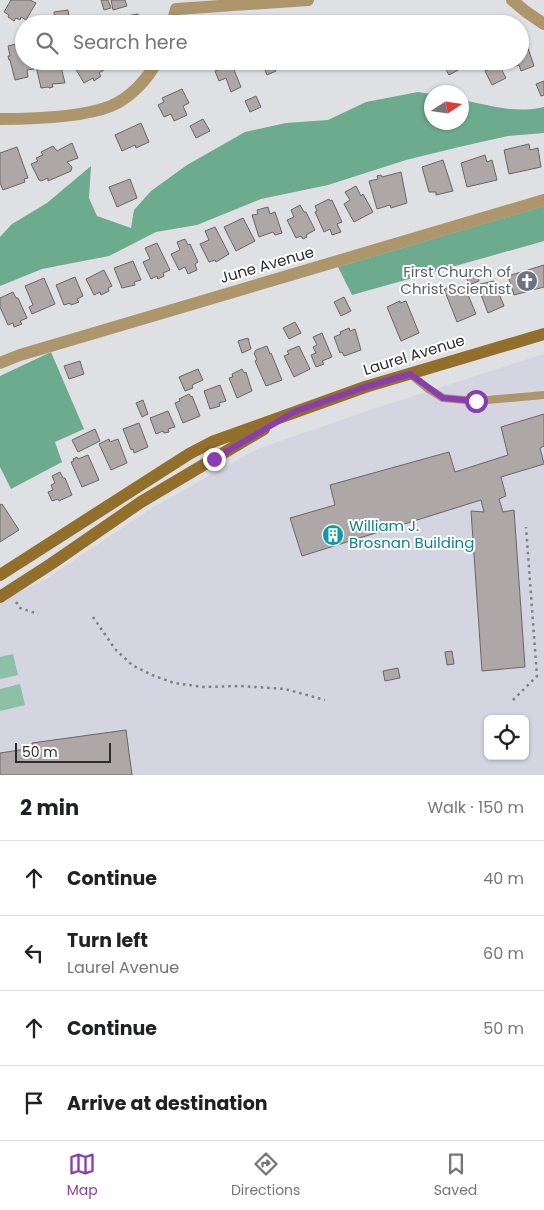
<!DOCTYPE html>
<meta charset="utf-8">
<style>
:root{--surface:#fff;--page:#f6f6f6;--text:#202124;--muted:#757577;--line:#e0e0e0;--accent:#893eaf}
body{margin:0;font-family:Poppins,sans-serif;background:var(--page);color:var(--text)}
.controls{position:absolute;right:15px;bottom:15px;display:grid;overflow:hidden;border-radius:8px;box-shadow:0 1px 4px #0004}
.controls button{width:45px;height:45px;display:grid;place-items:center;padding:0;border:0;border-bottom:1px solid var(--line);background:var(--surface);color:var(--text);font:25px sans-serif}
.compass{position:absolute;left:424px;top:85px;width:45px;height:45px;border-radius:50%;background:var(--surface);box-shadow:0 1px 4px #0004;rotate:78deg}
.scale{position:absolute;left:15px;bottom:12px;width:96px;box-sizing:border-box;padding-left:5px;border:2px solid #2d2d2f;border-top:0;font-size:14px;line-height:18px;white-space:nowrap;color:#2d2d2f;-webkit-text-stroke:4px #fff;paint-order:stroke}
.stop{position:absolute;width:15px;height:15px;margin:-11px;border:4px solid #893eaf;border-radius:50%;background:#fff}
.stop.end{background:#893eaf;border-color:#fff;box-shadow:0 1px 5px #0008}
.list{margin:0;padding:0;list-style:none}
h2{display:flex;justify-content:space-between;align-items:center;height:65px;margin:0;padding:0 20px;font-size:21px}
h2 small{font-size:16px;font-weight:400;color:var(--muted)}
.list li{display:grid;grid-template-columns:32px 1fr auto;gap:15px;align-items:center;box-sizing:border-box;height:75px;padding:0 20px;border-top:1px solid var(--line)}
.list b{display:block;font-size:19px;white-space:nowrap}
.list p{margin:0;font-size:16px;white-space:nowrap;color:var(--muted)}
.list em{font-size:16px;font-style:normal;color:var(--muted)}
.icon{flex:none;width:28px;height:28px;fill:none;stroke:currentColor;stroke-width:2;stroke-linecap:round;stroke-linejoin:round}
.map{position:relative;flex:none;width:544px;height:775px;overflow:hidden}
.search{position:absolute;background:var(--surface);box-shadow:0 1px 4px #0004;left:15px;right:15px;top:15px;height:55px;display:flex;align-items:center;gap:12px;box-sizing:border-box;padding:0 18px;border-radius:28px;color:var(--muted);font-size:19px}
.sheet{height:365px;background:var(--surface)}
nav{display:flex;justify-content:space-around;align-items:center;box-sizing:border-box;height:70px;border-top:1px solid var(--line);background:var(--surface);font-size:14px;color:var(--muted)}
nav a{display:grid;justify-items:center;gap:2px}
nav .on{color:var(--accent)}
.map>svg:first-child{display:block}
.built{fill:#d4d5e0;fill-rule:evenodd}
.green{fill:#8dc0a6}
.forest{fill:#6cab8d}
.building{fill:#ada8a7;stroke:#6b6665}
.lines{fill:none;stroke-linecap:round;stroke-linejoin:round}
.path{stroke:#7f7f82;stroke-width:2.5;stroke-dasharray:2.5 4;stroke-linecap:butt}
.lane{stroke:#ad956c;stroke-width:8}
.street{stroke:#ad956c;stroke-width:12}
.secondary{stroke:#936f2c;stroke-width:12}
.route{stroke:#893eaf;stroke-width:6}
.labels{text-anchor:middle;stroke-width:4;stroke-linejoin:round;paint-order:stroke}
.street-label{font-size:15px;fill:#2d2d2f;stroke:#fff}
.worship-label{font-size:15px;fill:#5b616d;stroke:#fff;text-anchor:end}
.culture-label{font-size:15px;fill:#0d838f;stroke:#fff;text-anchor:start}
</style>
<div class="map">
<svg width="544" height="775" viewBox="0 0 544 775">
<rect width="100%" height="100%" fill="#dfe0e4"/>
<path class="built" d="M544,354V775H0V601L46,579L152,508L257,449L370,410ZM488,719H525V756H488Z"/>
<path class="green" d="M13,654L18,675L0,679V657Z
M20,684L25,705L0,711V689Z"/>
<path class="forest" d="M418,92L431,94L432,122H462V100C490,105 514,114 544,107V133L508,136L459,147L406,160L328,185L261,199L197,225L156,232L109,256L42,269L0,286V237L12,224L47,203L91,166L89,198L97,216L131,228L134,210L151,191L187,165L245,132L286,123L328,120L366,102Z
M544,206V241L352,295L338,267Z
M51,352L84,429L55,442L62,462L11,489L0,467V376Z"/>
<path class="building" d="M11,0H30L36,3L26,20L21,17L20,20L16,18L14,21L8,17L9,15L4,12Z
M101,0H108L111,8L104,10Z
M111,0H125L127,6L113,10Z
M68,10L70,24H56L54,12Z
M138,14L140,24H122L121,17Z
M24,42V61H32L34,69L27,70L28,77L15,80L10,60H9L8,56H10L8,46Z
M527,45L534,66L521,71L519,65L514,66L513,61H520V47Z
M49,61H65L60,63L65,83L52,84L53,87L49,88L48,87L41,88L36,66Z
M71,61H103L107,68L99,73L101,76L94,81L93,78L84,83Z
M261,61H272L276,71L267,75Z
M441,61H455L460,69L449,75Z
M232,65L241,87L231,92L226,78L219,81L215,71Z
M499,65L506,78L492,85L485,71Z
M544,81V95L541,96L536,84Z
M182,89L189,103L183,106L187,115L174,121L171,114L164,117L158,105L164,102L162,98Z
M256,96L261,107L250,112L245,101Z
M203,119L210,131L196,138L190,126Z
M141,123L149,142L136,148L135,145L122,151L115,135Z
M72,143L78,158L67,162L72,167L71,171L48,181V178L41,181L39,180L31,164L38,161L36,158L43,155L41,152L53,146L57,151Z
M529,144L530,150L538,148L541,167L509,174L504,150Z
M17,147L28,178L24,179L25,182L3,190L0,183V153Z
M485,155L487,162L492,160L497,180L467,187L461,163Z
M443,160L453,191L436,195V192H429L422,167Z
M401,172L407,203L391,208L390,205L377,209L369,181L378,179L377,176L381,175L382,177Z
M130,179L137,198L117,207L109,187Z
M356,186L361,196L363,194L373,212L354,222L344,204L350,200L345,192Z
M329,199L330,201L332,200L342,222L337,224L341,232L332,235L330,229L324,232L315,212L317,211L315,206Z
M300,205L304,212H306L315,230L306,235L307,237L303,239L301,236L296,238L287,220L294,217L291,210Z
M268,207L270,214L275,212L282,233L275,235L273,232L259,237L252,215L258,214L257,210Z
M243,218L255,241L236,251L224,227Z
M215,227L229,254L216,262L215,260L209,262L200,244L209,240L205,231Z
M185,239L188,245L190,244L198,262L195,264L197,270L188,274L185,267L179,270L171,254L180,250L177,242Z
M157,243L170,270L163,273L164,276L158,279L157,276L151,279L143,262L150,259L145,248Z
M133,261L141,280L134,282L135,285L122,288L114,268Z
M544,265V287L514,295L508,276Z
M475,269L479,281L469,285L465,273Z
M104,270L112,286L108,288L109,291L101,295L100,292L94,295L86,279Z
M75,277L83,296L77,299L79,302L71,305L70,303L64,305L56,285Z
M44,278L55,304L32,314L29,307L33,305L25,286Z
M494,281L504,306L488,313L478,287L480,286V284Z
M454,285L455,289L464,285L476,314L457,322L444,289Z
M13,292L16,298H18L27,318L20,321L22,324L14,327L13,323L8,325L0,307V298Z
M344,297L351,311L341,316L334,302Z
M400,301V303L406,301L419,333L401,341L387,307Z
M295,322L301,333L289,339L283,328Z
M349,328L350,331L355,329L361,350L344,356L342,352L340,353L334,337L341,334L340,332Z
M322,333L332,357L322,361L324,364L316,367L311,355L316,353L313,347L317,345L313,337Z
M248,338L251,349L242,353L238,341Z
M267,346L270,354L271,353L282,380L266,386L255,361L257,360L254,353L256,350Z
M299,346L310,369L294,377L284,356L289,354L287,351Z
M80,361L84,374L69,379L64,366Z
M198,369L203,380L192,385L193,388L185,391L179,377Z
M242,369L244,373L246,372L252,391L237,398L229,378L233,377L232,374Z
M220,385L226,401L219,403L220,406L210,409L204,391Z
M189,394L191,397L192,396L200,416L183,423L175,403L180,401L179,399Z
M143,400L148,414L142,417L136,403Z
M168,411L175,427L168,429L169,432L164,433L163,431L156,434L150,418Z
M544,414V446L540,448L544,464L501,477L506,496L499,499L503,512L514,510L525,667L482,671L471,511L484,512L481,500L302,556L290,518L335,505L330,485L449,452L455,472L508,455L501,427Z
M139,423L148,447L134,453L133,449L131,450L123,429Z
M95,429L100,441L78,452L72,440Z
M109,439L110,442L118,439L127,463L111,470L99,444Z
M88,455L99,480L82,487L71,462L74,461L73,459L77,457L78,459Z
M60,472L63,478H65L72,495L59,501L58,499L52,501L48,492L53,490L51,485L55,483L52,476Z
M2,504L19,530L0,542V505Z
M452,651L454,664L447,665L445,652Z
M398,668L400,678L385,681L383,671Z
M126,730L132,775H0V753L33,748L32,743Z"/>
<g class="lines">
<path class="path" d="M16,602L20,608L38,614
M93,617L115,649L132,665L152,675L174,683L204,687L241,686L285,689L325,700
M513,700L537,676L526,527"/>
<path class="lane" d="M410,374L427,388L443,398L476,401L544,395"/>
<path class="street" d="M512,0L525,11L544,24
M176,9L308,0
M172,24L176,9
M0,119C33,119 81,118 111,106C130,98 148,79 157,61
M0,363L20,355L544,200"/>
<path class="secondary" d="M0,575L189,454L212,442L365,387L544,334
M0,597L51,564L141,502L264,429"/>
</g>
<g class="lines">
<path class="route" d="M214,459L294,412L365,387L410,374L443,398L476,401"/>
</g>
<defs>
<g id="church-disc" transform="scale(1.125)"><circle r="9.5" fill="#6b7280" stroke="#fff"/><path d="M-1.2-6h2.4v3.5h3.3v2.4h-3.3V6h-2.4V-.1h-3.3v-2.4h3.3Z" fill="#fff"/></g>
<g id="building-disc" transform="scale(1.125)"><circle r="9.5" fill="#0f9aa8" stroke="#fff"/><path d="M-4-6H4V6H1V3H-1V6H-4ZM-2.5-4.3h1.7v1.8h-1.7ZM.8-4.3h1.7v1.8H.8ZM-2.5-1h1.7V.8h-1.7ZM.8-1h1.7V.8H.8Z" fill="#fff"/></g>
</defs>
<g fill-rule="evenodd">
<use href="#church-disc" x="527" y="281"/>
<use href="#building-disc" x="333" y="535"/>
</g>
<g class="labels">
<g class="street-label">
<text transform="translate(267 265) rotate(-16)" y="5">June Avenue</text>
<text transform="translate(414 355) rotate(-17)" y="5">Laurel Avenue</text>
</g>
<g class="worship-label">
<text x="511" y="277">First Church of<tspan x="511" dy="17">Christ Scientist</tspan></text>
</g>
<g class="culture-label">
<text x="349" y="531">William J.<tspan x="349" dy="17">Brosnan Building</tspan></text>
</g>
</g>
</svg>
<div class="controls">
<button><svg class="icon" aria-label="locate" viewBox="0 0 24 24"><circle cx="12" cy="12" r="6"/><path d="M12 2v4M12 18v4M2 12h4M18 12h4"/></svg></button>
</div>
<svg class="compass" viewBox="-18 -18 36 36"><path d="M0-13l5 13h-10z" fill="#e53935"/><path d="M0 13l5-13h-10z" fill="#757577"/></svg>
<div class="scale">50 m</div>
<div class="stop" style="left:476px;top:401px"></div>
<div class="stop end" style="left:214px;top:459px"></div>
<div class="search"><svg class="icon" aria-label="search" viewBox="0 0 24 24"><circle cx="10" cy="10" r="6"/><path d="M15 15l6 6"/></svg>Search here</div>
</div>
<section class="sheet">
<h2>2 min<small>Walk · 150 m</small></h2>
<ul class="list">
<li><svg class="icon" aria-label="ahead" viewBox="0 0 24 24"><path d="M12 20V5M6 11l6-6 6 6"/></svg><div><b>Continue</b></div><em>40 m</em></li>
<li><svg class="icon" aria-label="left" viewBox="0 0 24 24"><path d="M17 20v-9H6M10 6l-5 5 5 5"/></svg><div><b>Turn left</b><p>Laurel Avenue</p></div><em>60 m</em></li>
<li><svg class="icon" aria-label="ahead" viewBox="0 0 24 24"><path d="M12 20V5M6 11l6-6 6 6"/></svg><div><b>Continue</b></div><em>50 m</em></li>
<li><svg class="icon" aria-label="arrive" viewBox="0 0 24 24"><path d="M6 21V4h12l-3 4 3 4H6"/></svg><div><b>Arrive at destination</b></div></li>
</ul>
</section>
<nav>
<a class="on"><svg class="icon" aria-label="map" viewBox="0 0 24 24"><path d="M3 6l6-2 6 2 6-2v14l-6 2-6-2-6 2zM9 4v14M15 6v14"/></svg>Map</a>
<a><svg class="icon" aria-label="directions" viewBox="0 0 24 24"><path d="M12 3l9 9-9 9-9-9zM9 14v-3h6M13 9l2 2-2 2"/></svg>Directions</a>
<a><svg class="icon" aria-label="saved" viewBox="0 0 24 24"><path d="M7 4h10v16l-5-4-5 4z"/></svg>Saved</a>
</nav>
